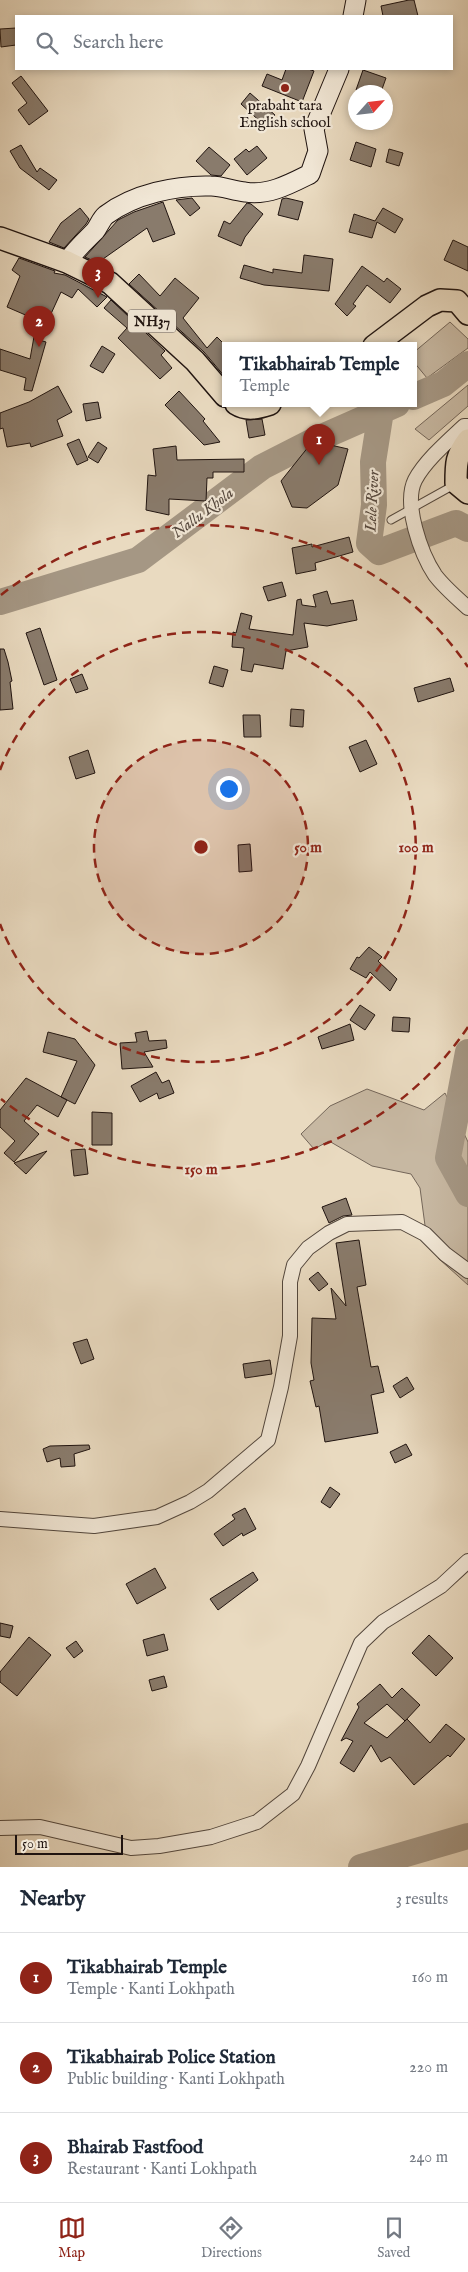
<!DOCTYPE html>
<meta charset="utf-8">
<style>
:root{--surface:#fff;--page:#f2f2f3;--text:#1f2937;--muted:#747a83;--line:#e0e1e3;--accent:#8f2418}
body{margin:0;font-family:"IM FELL English",serif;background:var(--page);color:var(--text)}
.compass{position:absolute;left:348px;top:85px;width:45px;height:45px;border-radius:50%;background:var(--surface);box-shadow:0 2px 8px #0003;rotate:63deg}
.scale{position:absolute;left:15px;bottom:12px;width:108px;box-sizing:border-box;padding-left:5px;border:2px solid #201410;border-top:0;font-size:14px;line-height:18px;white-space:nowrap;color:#201410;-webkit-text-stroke:4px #f1e7d6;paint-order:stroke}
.you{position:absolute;left:228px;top:788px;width:18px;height:18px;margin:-12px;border:4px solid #fff;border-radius:50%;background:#1a73e8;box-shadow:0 0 0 8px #1a73e833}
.badge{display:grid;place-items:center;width:32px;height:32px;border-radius:50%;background:var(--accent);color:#fff;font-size:16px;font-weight:700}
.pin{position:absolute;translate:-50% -41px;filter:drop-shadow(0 1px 2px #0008)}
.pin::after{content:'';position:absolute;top:26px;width:18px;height:15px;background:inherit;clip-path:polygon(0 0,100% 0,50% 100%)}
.popup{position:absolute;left:222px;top:342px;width:195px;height:65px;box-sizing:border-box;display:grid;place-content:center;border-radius:0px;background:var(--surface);filter:drop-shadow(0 1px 4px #0005);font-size:16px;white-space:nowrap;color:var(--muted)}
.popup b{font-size:19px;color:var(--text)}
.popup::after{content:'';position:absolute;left:50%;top:100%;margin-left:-10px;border:10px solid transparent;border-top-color:var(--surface)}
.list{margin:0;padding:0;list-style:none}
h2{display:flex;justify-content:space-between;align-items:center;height:65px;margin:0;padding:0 20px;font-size:21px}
h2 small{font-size:16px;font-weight:400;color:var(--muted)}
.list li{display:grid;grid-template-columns:32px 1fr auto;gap:15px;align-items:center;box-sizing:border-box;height:90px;padding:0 20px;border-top:1px solid var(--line)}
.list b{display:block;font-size:19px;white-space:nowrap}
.list p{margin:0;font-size:16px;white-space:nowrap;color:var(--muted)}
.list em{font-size:16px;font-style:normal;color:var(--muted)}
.icon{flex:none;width:28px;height:28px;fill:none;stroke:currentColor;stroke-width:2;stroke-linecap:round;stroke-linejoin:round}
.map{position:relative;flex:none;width:468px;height:1867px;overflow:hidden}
.search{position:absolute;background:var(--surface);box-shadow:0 2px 8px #0003;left:15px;right:15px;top:15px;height:55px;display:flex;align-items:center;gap:12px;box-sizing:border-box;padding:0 18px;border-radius:0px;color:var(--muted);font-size:19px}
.sheet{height:335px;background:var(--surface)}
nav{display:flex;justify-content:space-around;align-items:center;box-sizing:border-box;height:70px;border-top:1px solid var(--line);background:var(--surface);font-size:14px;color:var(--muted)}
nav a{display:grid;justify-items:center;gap:2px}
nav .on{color:var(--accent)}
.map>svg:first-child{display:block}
.green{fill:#c7b8a2;stroke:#746659}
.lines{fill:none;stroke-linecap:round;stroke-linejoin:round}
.river{stroke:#a59784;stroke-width:26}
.building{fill:#897b6c;stroke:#201410;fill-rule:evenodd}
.service-casing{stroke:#52463c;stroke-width:9}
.minor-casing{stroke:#52463c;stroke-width:16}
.secondary-casing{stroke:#201410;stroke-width:21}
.primary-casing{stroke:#201410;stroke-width:24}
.service{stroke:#f1e7d6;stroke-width:7}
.minor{stroke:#f1e7d6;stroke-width:14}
.secondary{stroke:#f1e7d6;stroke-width:19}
.primary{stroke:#e9dac0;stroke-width:21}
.ring{fill:none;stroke:#8f2418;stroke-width:2.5;stroke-dasharray:9 6}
.poi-dot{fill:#8f2418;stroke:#f1e7d6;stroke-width:2}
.labels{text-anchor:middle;stroke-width:4.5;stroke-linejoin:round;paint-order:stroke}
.shield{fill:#f1e7d6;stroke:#5f534b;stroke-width:1}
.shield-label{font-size:14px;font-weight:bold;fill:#201410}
.poi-label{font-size:15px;fill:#201410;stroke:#f1e7d6}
.water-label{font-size:16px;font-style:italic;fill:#55483e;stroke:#f1e7d6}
.centre{fill:#8f2418;stroke:#f1e7d6;stroke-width:2.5}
.ring-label{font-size:15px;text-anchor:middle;font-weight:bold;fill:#8f2418;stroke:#f1e7d6;stroke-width:4.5;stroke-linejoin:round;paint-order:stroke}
</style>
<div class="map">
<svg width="468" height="1867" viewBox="0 0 468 1867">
<rect width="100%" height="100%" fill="#e9dac0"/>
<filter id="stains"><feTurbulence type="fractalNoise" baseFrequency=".004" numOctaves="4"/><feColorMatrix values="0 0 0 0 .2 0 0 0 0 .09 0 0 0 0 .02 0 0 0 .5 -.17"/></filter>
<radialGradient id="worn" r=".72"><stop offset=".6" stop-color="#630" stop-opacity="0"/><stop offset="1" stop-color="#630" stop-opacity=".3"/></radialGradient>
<path class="green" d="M450,322L468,339V348L427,378L413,361V353Z
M468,385V406L429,440L415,429Z
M367,1089L424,1110L445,1093L468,1142V1285L438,1258L446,1253L426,1233L420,1188L411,1174L372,1166L329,1141L314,1149L301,1134L330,1106Z"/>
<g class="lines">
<path class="river" d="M413,397L443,384L468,364
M381,411L373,462L374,505L369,543L379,552L456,523L468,529
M0,602L138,560L262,467L313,441L397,404
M468,1052L448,1158L468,1194
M361,1867L468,1836"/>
</g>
<path class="building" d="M409,0H414L418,16H383L381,6Z
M16,28V45L1,47L0,29Z
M286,69H308L314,71L302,102L262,86L267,74L282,80Z
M363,70L386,78L381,92H363L356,90Z
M21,76L48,111L29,125L18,110L27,103L12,83Z
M250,93L275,115L265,126L241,104Z
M356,142L376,149L371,167L350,160Z
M21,145L37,172L40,168L57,180L49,190L20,168L10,151Z
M257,146L267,158L247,175L234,159L246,149L249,152Z
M209,147L230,165L221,176L211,175L196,161Z
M389,149L403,153L399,166L386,162Z
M192,198L200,208L190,216L176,200Z
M286,198L303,202L298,220L278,215L282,199Z
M163,202L175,234L153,242L147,228L103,259L100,264L85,257L118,220L134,212Z
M247,203L251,204L263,214L245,237L241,246L218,236L224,221L230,224Z
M80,208L89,219L86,224L64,248L49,242L61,223Z
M383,208L403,219L395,233L377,222L372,238L349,232L354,214L375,221Z
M453,240L468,247V271L444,260Z
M304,255L333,259L329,291L264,285L240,278L244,265L273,273V269L302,273Z
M19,258L55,271L54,273L65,275L107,297L97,307L78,289L72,298L61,292L39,340L46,342L32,391L24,390L26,378L0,370V349L30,359L37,320L7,307L20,276L12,270Z
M362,266L384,282L387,278L401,289L390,303L367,285L353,304L356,306L347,316L335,304Z
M139,274L160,296L175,278L199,298L183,318L207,348L217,337L225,345V377L204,352L129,284Z
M111,300L165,351L161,355L172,368L160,379L118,338L127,328L104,308Z
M102,346L115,354L103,373L90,366Z
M58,386L72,412L57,420L63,436L31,447L30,443L7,447L3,428L0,429V413L29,402Z
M179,391L205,419L203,421L220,442L204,445L165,405Z
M98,402L101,418L86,421L83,404Z
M262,419L265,435L249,438L246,420Z
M79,439L88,460L77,465L67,444Z
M313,441L348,449L338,485L307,508L292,507L281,481Z
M98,442L107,448L98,463L88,457Z
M176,446L177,460L244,459V472H213V478H207L206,501L169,499V515L146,510L148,475L156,476L153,449Z
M349,537L353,552L315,563L316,570L296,574L292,548L312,544V547Z
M282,582L286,596L268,601L263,587Z
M327,591L331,604L353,600L357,620L327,626L304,623L308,647L286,651L283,669L254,664L252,672L241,670L244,648L232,647L233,632L236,633L241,613L252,616L249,629L293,635L297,600L301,599L302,605L316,607L313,595Z
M40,628L57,680L44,685L26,633Z
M0,649H4L8,662L12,681L10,682L13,709L0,710Z
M214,666L228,670L223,687L209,683Z
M82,674L88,689L76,693L70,679Z
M450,678L454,691L418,702L414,688Z
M291,709L304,710L303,727L290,726Z
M243,715H260L261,737H244Z
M366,740L377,764L360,772L349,747Z
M88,750L95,773L76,779L69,757Z
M250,844L252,871L239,872L238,845Z
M369,947L382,957L378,961L397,979L390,991L370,972L366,978L350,969L357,957L359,958Z
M360,1005L375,1015L365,1030L350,1020Z
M393,1017L410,1018L409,1032L392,1031Z
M350,1024L354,1040L322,1049L318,1037Z
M147,1031L149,1041L166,1040L167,1048L144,1052L153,1067L122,1069L120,1043L137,1042L135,1033Z
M48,1032L75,1039L95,1065L75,1104L61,1097L77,1061L43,1052Z
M156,1072L162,1083L169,1080L174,1093L159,1099L157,1093L140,1102L131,1086Z
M26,1078L67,1100L58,1117L37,1105L24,1121L39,1134L14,1162L4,1153L15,1141L0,1127V1110Z
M92,1112L112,1113V1145H92Z
M85,1149L88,1174L74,1176L71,1150Z
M47,1151L26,1174L14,1163Z
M346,1198L352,1215L343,1216L329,1223L322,1207Z
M359,1240L366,1285L357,1287L371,1367L378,1366L384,1392L371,1395L378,1433L325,1442L319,1406L316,1407L310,1381L314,1380L311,1363L312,1318L336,1319L331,1288L346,1306L336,1243Z
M318,1272L328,1284L319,1291L309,1279Z
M87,1339L94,1359L81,1364L73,1343Z
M270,1360L272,1374L245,1378L243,1364Z
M407,1377L414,1389L400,1398L393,1386Z
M406,1444L412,1455L395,1463L390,1452Z
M89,1445L90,1449L74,1454L75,1466L61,1467L60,1458L47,1462L43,1449L50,1446Z
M330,1487L340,1494L330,1508L321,1502Z
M245,1508L256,1529L243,1536L242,1533L223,1546L214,1534L235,1519L232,1515Z
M155,1568L166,1588L137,1604L126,1584Z
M253,1572L258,1580L218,1610L210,1599Z
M0,1623L13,1626L10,1638L0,1636Z
M164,1634L168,1650L147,1656L143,1640Z
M429,1635L453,1658L436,1676L412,1653Z
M29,1637L51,1655L17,1696L0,1682V1672Z
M76,1641L83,1651L74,1658L66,1648Z
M164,1676L167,1687L152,1691L149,1680Z
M380,1684L392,1698L402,1688L420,1705L405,1721L407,1719L430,1743L446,1724L465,1739L450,1757L448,1755L414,1785L390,1757L381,1762L371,1745L354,1772L340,1763L353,1741L346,1738L341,1741L359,1707L357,1704ZM387,1704L405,1721L387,1738L364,1723Z"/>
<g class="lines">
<g class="service-casing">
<path id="service" d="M391,520L454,485"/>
</g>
<g class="minor-casing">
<path id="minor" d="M468,426H464C448,441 425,461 415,480C403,504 421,554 435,575C444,587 457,598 468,608
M0,1519L94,1526L157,1517L190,1502L208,1491L268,1440L281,1387L290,1336V1282L294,1265L308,1248L329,1233L347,1224L402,1222L425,1234L445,1254L468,1271
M0,1828L40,1827L131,1848L159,1846L211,1837L257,1822L293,1794L308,1766L361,1643L383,1622L441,1586L468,1561"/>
</g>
<g class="secondary-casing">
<path id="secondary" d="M353,16L356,0
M67,262C75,250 85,241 95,231C99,226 101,219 106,215C134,194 176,185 211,186C222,186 234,191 245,192C268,196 290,184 310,174L318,151L314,129L339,69"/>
</g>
<g class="primary-casing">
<path id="primary" d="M0,238L67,262L110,283L195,361L225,396
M374,346L427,306L440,300L457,301L468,314
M236,404C247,411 258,408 270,404
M468,440C456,456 456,463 456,483L468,493"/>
</g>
<use href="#service" class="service"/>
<use href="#minor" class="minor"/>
<use href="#secondary" class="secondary"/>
<use href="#primary" class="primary"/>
</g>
<circle cx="201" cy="847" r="107" fill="#8f2418" fill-opacity=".12"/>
<g class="ring">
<circle cx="201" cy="847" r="107"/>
<path d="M0 770A215 215 0 1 1 0 924"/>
<path d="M468 1027A322 322 0 0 1 1 1099M1 595A322 322 0 0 1 468 667"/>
</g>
<circle class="poi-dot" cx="285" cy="88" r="5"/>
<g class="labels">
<rect class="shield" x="128" y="309.5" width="48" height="23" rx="4"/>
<g class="shield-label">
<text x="152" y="326">NH37</text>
</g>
<g class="poi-label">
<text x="285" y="110">prabaht tara<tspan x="285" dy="17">English school</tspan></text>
</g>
<g class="water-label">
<text transform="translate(371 501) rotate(-87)" y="6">Lele River</text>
<text transform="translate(202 512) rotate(-37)" y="6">Nallu Khola</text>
</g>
</g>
<circle cx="201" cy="847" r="8" class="centre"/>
<g class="ring-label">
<text x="308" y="852">50 m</text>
<text x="416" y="852">100 m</text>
<text x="201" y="1174">150 m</text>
</g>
<rect width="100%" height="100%" filter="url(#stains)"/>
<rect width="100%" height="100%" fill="url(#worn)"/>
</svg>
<svg class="compass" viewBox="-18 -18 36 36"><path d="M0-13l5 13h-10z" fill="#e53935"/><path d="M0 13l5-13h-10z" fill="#747a83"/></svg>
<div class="scale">50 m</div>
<div class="you"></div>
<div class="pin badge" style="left:319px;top:465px">1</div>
<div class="popup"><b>Tikabhairab Temple</b>Temple</div>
<div class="pin badge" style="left:39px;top:347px">2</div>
<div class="pin badge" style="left:98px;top:298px">3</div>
<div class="search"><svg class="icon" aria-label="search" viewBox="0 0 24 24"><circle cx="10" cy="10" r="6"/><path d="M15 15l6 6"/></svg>Search here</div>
</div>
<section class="sheet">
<h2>Nearby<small>3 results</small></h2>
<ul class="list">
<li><span class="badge">1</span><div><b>Tikabhairab Temple</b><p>Temple · Kanti Lokhpath</p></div><em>160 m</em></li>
<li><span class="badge">2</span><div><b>Tikabhairab Police Station</b><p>Public building · Kanti Lokhpath</p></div><em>220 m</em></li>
<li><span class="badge">3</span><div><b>Bhairab Fastfood</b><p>Restaurant · Kanti Lokhpath</p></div><em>240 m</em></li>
</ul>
</section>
<nav>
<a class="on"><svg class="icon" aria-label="map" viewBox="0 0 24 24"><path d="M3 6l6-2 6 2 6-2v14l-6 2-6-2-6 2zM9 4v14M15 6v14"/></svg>Map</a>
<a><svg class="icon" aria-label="directions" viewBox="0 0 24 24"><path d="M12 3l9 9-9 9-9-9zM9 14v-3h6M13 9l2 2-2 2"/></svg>Directions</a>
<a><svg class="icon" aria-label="saved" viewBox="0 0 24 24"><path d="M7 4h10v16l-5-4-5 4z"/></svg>Saved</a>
</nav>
